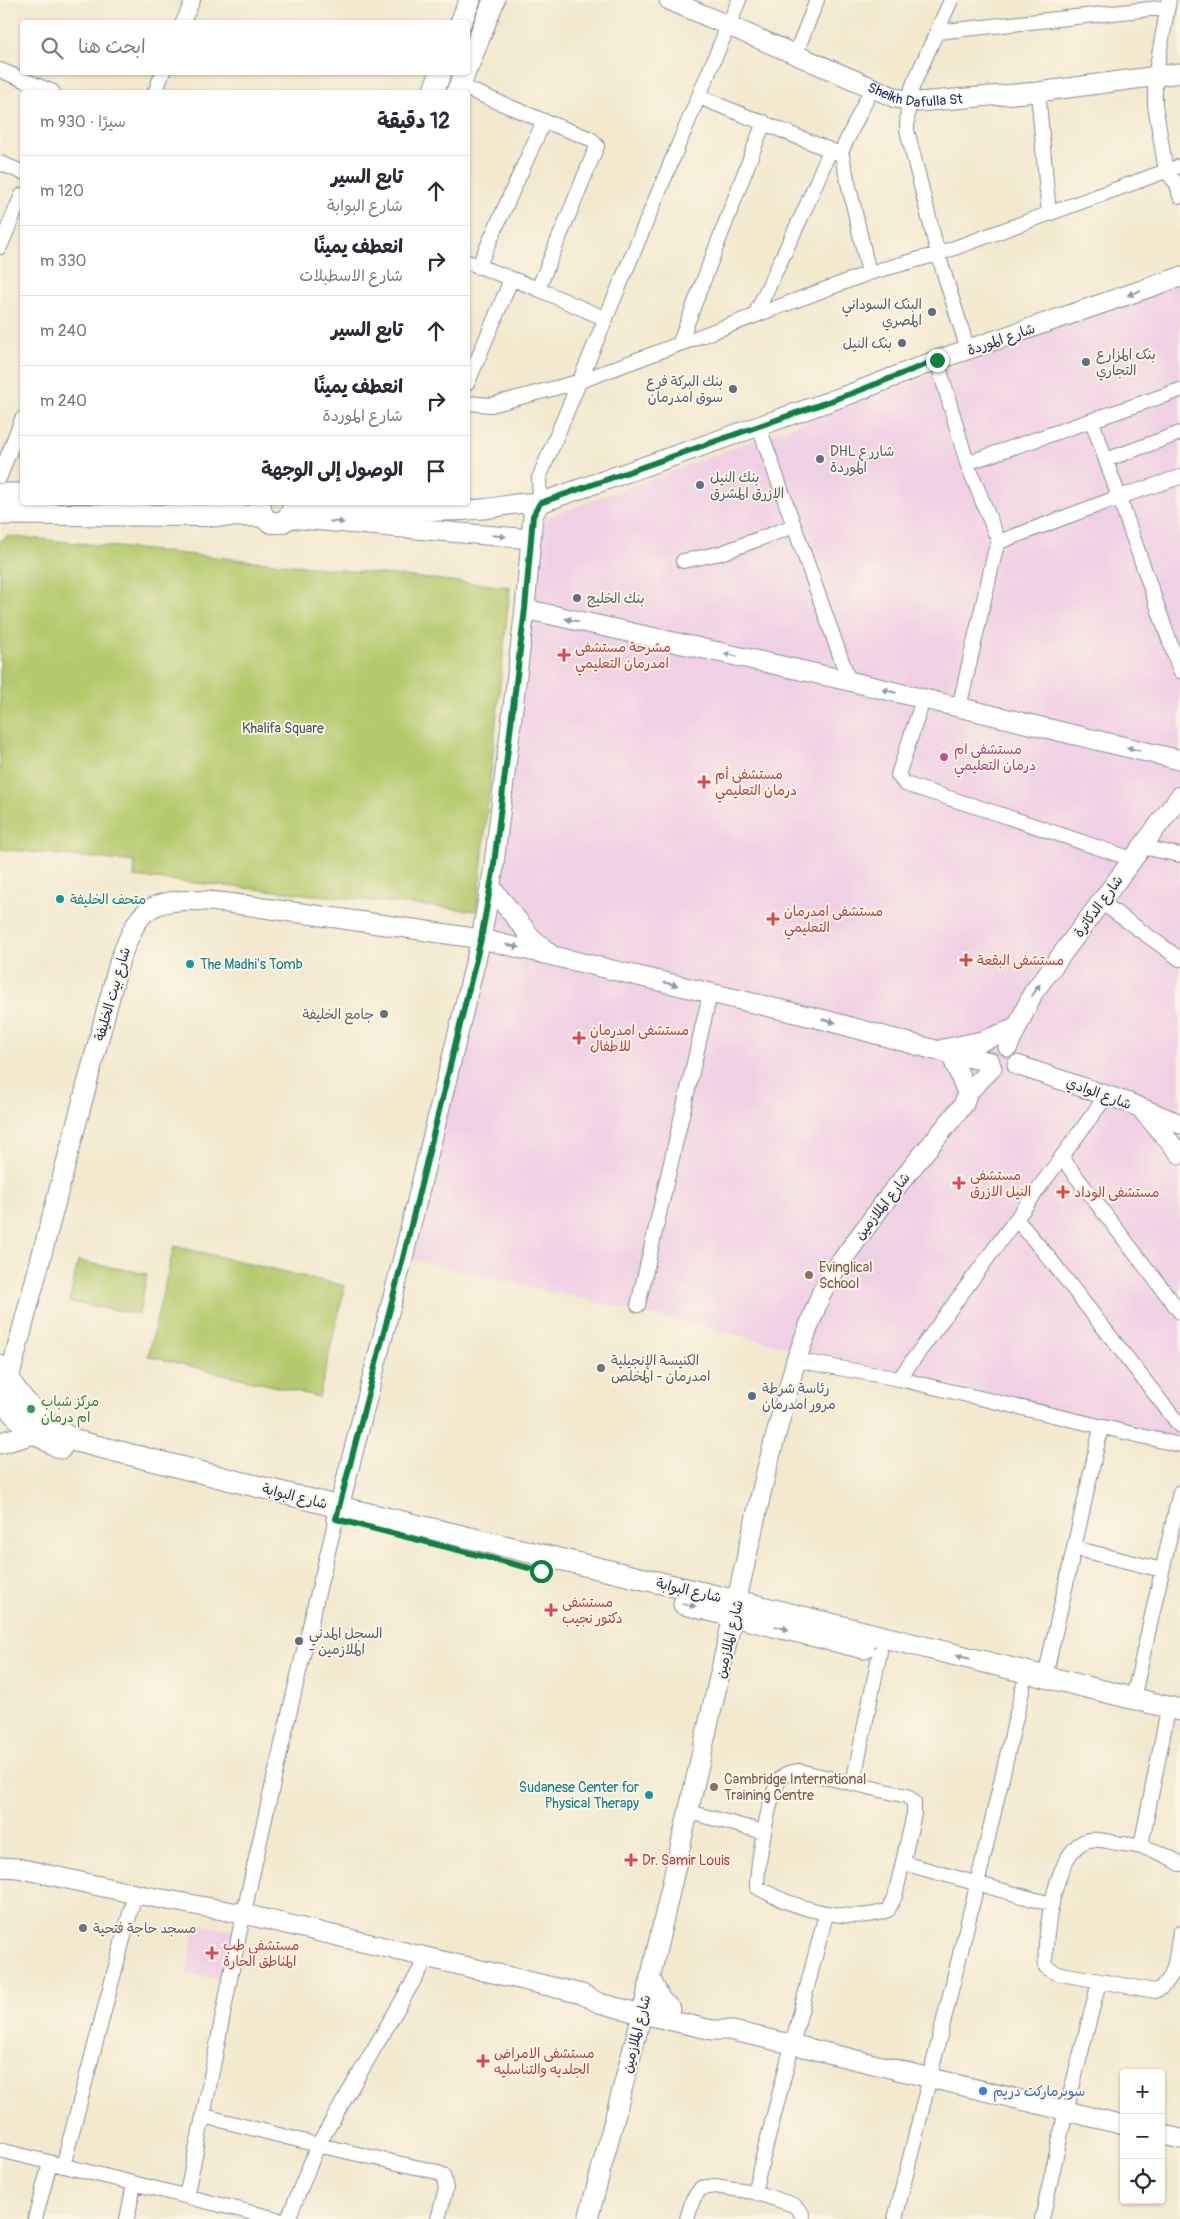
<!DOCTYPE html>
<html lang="ar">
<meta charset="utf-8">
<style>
:root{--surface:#fff;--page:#f7f7f7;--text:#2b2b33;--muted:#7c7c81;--line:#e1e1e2}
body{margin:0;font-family:Pangolin,"Playpen Sans Arabic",sans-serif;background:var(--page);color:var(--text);direction:rtl}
.controls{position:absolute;right:15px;bottom:15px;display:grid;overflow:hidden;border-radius:5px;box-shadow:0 1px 4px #0004}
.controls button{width:45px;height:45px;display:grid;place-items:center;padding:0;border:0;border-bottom:1px solid var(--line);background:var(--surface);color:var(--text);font:25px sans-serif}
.stop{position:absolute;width:15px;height:15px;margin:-11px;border:4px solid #0b8043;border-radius:50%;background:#fff}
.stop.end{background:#0b8043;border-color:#fff;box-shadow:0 1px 5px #0008}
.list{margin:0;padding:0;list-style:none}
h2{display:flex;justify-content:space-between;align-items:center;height:65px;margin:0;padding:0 20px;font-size:21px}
h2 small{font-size:16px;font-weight:400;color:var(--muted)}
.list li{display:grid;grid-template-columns:32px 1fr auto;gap:15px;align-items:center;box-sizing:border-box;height:70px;padding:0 20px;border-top:1px solid var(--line)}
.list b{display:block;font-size:19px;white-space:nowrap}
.list p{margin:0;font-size:16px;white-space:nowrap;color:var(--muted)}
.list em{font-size:16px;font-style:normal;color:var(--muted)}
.icon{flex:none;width:28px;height:28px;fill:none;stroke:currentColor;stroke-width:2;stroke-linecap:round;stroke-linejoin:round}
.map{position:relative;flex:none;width:1180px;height:2219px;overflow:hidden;direction:ltr}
.search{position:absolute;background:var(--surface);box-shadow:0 1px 4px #0004;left:20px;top:20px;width:450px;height:55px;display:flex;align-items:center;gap:12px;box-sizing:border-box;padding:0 18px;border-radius:5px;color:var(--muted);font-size:19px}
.panel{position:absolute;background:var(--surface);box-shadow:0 1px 4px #0004;left:20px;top:90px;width:450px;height:415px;border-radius:5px;direction:rtl}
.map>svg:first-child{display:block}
.built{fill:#f0d0e5}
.green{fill:#b5c96c;stroke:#687c65}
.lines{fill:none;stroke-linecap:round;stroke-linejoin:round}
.street-casing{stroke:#868c96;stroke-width:16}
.secondary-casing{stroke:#868c96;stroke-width:21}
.primary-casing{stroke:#868c96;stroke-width:23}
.street{stroke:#fff;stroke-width:14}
.secondary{stroke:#fff;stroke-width:19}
.primary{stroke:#fff;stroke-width:21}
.oneway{fill:#8d97ae}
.route{stroke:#0b8043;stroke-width:6}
.service-dot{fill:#5c6f8a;stroke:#fcf5e5;stroke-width:2}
.health-dot{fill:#e0444e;stroke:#fcf5e5;stroke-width:2}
.hotel-dot{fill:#d1479c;stroke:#fcf5e5;stroke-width:2}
.culture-dot{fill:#0f9aa8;stroke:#fcf5e5;stroke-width:2}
.worship-dot{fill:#6b7280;stroke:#fcf5e5;stroke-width:2}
.education-dot{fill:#8d6e63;stroke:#fcf5e5;stroke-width:2}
.leisure-dot{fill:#2e9e5b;stroke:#fcf5e5;stroke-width:2}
.shop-dot{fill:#3f7fe0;stroke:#fcf5e5;stroke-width:2}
.labels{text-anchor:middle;stroke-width:4;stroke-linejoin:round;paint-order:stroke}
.street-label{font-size:14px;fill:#1b2f5e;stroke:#fcf5e5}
.service-label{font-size:14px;fill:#4e5e75;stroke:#fcf5e5;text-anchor:start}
.health-label{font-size:14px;fill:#be3a42;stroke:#fcf5e5;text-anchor:start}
.park-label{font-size:14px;fill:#425662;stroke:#fcf5e5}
.hotel-label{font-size:14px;fill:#b23c85;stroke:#fcf5e5;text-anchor:start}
.culture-label{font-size:14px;fill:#0d838f;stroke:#fcf5e5;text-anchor:start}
.worship-label{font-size:14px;fill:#5b616d;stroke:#fcf5e5;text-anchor:start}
.education-label{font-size:14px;fill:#785e54;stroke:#fcf5e5;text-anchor:start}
.leisure-label{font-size:14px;fill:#27864d;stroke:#fcf5e5;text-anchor:start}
.shop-label{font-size:14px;fill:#366cbe;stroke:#fcf5e5;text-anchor:start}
</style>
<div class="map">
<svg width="1180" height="2219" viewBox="0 0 1180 2219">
<rect width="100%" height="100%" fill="#fcf5e5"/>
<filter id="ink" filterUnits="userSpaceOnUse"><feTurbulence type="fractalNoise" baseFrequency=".02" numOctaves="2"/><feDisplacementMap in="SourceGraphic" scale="10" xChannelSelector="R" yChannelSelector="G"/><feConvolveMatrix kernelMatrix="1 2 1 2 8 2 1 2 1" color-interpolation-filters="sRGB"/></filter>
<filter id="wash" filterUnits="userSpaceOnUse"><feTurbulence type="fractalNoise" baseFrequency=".0096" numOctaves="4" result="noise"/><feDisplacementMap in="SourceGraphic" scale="20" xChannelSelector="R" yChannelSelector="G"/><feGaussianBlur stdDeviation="1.12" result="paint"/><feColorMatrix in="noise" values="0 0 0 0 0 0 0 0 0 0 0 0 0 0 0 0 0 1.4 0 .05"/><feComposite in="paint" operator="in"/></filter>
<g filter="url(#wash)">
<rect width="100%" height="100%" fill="#f2e9ce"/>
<path class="built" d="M1180,283V1438L401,1257L471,979L545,518Z
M196,1924L238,1932L228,1981L186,1973Z"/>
<path class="green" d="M8,536L510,587L477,911L134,877L135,862L0,849V541Z
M174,1246L345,1286L319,1397L148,1356Z
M78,1261L147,1274L139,1314L69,1302Z"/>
</g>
<g filter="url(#ink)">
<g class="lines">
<g class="street-casing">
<path id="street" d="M951,0L913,85L908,101L907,130L938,254L968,350
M1169,0L1155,77V105L1166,171L1177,184L1180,196
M183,22L193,0
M937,32L1168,7
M795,55L817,0
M0,70L53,92
M460,86L544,121
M155,92L163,72
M1038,92L1049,214
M699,97L835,152H841L869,273
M841,152L872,88
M0,163L22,172
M0,247L22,195
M468,262L538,289L606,319
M478,267L544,121L591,139L597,146L538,289
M755,315L805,209L830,150
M680,342L764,122
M937,360L967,463L999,542
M468,382L511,280
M468,403L491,405L578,382L869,273L938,254L1180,166
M1092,421L1119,497L1180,477
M759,427L849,681
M1106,460L1180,433
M967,463L1180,390
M0,476L22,419
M540,503L539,478L739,0
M683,561L721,553L794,526
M923,700L898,775L905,784L996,813L1132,859
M959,708L995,552L999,542L1119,497L1180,671
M1142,847L1180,855
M1101,902L1180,959
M1062,1158L1180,1312
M1017,1220L1050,1259L1180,1426
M638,1305L710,994
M796,1360L899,1379L1180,1445
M899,1379L1107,1095
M1074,1548L1162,1570
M1045,1677L1101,1428
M1133,1699L1180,1492
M799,1771L907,1796L914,1802V1814L895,1896L888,1910C850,1925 792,1908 757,1887C757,1867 769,1791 781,1778C787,1772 791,1772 799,1771Z
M853,1783L880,1652
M689,1812L764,1832
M1141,1846L1166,1720
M903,1863L1051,1904
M1180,1864C1163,1852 1144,1846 1123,1844C1113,1843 1099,1838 1089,1840C1055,1846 1043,1939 1046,1967L1056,1973L1155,1991C1177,1982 1176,1953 1180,1932
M204,2116L318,2145L433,2171L443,2175L446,2188L438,2219
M0,2150L277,2219
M63,2166L135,1894
M754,2192L826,1914
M186,2196C208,2102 223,2006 244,1912C273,1780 304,1649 336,1519
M35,2219L50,2163
M127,2219L134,2184
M288,2219L318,2145L428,1956
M687,2219L693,2199L701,2188L715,2186L754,2192L794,2205L802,2214L803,2219
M895,2219L977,1885L1023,1687
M1042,2219L1066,2111L1099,1982"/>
</g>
<g class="secondary-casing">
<g id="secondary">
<path id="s1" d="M669,0L896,98L918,102L1038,92L1180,73"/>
<path d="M305,502C363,510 425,514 483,509C503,507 520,501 540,503L853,393L937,360L1180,277"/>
<path d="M540,503L533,515L525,609L493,872L481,939L825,1020L935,1050L990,1062"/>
<path d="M288,518L531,539"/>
<path d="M525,609L849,681L1180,760"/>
<path d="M491,887L530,936L551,955"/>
<path d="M1008,1047L1033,993L1180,796"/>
<path d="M943,1049L982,1041L1016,1028"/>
<path d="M951,1054L967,1093"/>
<path d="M1017,1065L1129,1103L1180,1124"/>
<path d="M1143,1111L1180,1154"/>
<path d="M6,1390L120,959C129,939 135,913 158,905C185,894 248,906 278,910C346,919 413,929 481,939L404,1254L336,1519"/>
<path d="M0,1867L18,1868L135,1894L244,1914L582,1994L599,2003L642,2014L712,2030H728L791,2044L1124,2125"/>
<path d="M650,1977L661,2000L671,2009"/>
<path d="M1161,2134L1180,2139"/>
<path d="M588,2219L642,2014L766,1472L796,1360L821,1294L829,1278L888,1197L964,1104L967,1093L992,1068"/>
</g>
</g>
<g class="primary-casing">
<path id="primary" d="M461,22L470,0
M468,66L494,0
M433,92L441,72
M457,92L465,72
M0,494H22
M260,503C259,531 295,528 293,502
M0,514L262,516
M0,1366C21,1401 40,1422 76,1441L339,1507L737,1601L1180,1710
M0,1394C13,1419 36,1436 61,1448
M0,1443L35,1433
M684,1604L864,1648"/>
</g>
<use href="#street" class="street"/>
<use href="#secondary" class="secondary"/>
<use href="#primary" class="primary"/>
</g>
<defs><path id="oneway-solid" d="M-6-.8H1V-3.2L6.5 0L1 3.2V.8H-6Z" transform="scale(1.25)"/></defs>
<g class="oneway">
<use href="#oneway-solid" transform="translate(1134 293) rotate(161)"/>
<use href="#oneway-solid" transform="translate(337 522) rotate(5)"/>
<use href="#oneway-solid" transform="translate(499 536) rotate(5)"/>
<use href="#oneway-solid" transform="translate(572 620) rotate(-167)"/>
<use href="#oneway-solid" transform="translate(731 655) rotate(-167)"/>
<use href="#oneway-solid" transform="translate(889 691) rotate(-166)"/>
<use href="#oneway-solid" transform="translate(1133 749) rotate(-167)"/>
<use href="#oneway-solid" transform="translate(513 946) rotate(13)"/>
<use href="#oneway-solid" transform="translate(671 984) rotate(13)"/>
<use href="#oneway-solid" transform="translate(1036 990) rotate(-56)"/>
<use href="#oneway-solid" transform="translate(829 1021) rotate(15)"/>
<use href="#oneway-solid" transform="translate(689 1605) rotate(13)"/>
<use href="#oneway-solid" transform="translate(782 1628) rotate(14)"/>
<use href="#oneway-solid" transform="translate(963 1657) rotate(-166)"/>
</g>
</g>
<g class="lines" filter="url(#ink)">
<path class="route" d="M541,1571L336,1519L404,1254L481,939L493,872L525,609L533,516L540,503L853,393L937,360"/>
</g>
<g class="service-dot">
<circle cx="932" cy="312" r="5"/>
<circle cx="902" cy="343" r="5"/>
<circle cx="1086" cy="362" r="5"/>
<circle cx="733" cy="389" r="5"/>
<circle cx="820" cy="459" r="5"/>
<circle cx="700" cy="485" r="5"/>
<circle cx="577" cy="598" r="5"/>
<circle cx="752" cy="1396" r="5"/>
<circle cx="299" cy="1641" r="5"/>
</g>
<g class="health-dot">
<path d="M561.5 647.5h5v5h5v5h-5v5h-5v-5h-5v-5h5z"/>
<path d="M701.5 774.5h5v5h5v5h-5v5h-5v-5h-5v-5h5z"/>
<path d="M770.5 911.5h5v5h5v5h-5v5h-5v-5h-5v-5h5z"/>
<path d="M963.5 952.5h5v5h5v5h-5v5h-5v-5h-5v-5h5z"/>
<path d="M576.5 1030.5h5v5h5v5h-5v5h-5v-5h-5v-5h5z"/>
<path d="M956.5 1175.5h5v5h5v5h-5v5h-5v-5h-5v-5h5z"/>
<path d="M1060.5 1184.5h5v5h5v5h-5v5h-5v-5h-5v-5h5z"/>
<path d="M548.5 1602.5h5v5h5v5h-5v5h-5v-5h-5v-5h5z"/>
<path d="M628.5 1852.5h5v5h5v5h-5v5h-5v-5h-5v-5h5z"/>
<path d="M209.5 1945.5h5v5h5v5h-5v5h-5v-5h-5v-5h5z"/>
<path d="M480.5 2053.5h5v5h5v5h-5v5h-5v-5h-5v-5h5z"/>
</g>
<circle class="hotel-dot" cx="944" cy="757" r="5"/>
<g class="culture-dot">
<circle cx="60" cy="899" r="5"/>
<circle cx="190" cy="964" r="5"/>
<circle cx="649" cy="1795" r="5"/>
</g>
<g class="worship-dot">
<circle cx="384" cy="1014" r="5"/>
<circle cx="601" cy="1368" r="5"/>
<circle cx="83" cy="1928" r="5"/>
</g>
<g class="education-dot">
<circle cx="809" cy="1275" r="5"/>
<circle cx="714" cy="1787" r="5"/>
</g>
<circle class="leisure-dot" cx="31" cy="1409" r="5"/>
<circle class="shop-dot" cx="983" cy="2091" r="5"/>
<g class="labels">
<g class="street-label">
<text dy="5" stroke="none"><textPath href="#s1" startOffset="266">Sheikh Dafulla St</textPath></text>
<text transform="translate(1001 339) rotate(-19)" y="5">شارع الموردة</text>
<text transform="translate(1098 906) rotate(-54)" y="5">شارع الدكاترة</text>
<text transform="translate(112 994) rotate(-74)" y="5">شارع بيت الخليفة</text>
<text transform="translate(1099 1093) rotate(20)" y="5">شارع الوادي</text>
<text transform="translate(882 1206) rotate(-52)" y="5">شارع الملازمين</text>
<text transform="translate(295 1496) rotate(14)" y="5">شارع البوابة</text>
<text transform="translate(689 1590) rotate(13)" y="5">شارع البوابة</text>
<text transform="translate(729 1639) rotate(-77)" y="5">شارع الملازمين</text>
<text transform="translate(636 2034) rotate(-76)" y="5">شارع الملازمين</text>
</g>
<g class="service-label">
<text x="922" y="309" text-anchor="end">البنک السوداني<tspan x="922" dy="16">المصري</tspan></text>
<text x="892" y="348" text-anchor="end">بنک النيل</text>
<text x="1096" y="359">بنک المزارع<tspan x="1096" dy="16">التجاري</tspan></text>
<text x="723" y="386" text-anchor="end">بنك البركة فرع<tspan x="723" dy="16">سوق امدرمان</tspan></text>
<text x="830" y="456">DHL شاررع<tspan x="830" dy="16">الموردة</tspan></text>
<text x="710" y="482">بنك النيل<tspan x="710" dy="16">الازرق المشرق</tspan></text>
<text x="587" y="603">بنك الخليج</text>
<text x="762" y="1393">رئاسة شرطة<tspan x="762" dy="16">مرور امدرمان</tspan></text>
<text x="309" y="1638">السجل المدني<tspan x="309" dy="16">- الملازمين</tspan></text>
</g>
<g class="health-label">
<text x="575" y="652">مشرحة مستشفى<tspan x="575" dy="16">امدرمان التعليمي</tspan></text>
<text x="715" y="779">مستشفى أم<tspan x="715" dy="16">درمان التعليمي</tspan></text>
<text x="784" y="916">مستشفى امدرمان<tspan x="784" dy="16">التعليمي</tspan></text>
<text x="977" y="965">مستشفى البقعة</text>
<text x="590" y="1035">مستشفى امدرمان<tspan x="590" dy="16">للاطفال</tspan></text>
<text x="970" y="1180">مستشفى<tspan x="970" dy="16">النيل الازرق</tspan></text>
<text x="1074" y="1197">مستشفى الوداد</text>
<text x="562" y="1607">مستشفى<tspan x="562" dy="16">دكتور نجيب</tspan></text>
<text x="642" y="1865">Dr. Samir Louis</text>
<text x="223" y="1950">مستشفى طب<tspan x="223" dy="16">المناطق الحارة</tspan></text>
<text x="494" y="2058">مستشفى الامراض<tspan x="494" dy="16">الجلديه والتناسليه</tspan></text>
</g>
<g class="park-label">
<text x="283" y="733">Khalifa Square</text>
</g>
<g class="hotel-label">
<text x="954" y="754">مستشفى ام<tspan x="954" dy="16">درمان التعليمي</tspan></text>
</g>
<g class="culture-label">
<text x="70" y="904">متحف الخليفة</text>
<text x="200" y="969">The Madhi's Tomb</text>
<text x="639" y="1792" text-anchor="end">Sudanese Center for<tspan x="639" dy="16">Physical Therapy</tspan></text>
</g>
<g class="worship-label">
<text x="374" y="1019" text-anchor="end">جامع الخليفة</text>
<text x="611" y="1365">الكنيسة الإنجيلية<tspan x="611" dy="16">امدرمان - المخلص</tspan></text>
<text x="93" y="1933">مسجد حاجة فتحية</text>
</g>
<g class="education-label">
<text x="819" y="1272">Evinglical<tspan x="819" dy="16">School</tspan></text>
<text x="724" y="1784">Cambridge International<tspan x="724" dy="16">Training Centre</tspan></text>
</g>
<g class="leisure-label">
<text x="41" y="1406">مركز شباب<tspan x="41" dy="16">ام درمان</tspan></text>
</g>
<g class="shop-label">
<text x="993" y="2096">سوبرماركت دريم</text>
</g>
</g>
</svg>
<div class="controls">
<button>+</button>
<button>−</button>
<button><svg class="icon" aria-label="locate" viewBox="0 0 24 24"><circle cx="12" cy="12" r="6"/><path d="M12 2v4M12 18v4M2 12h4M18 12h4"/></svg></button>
</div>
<div class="stop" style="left:541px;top:1571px"></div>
<div class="stop end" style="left:937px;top:360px"></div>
<div class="search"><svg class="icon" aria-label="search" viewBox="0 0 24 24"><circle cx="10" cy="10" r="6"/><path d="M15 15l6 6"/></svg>ابحث هنا</div>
<section class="panel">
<h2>12 دقيقة<small>سيرًا · 930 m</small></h2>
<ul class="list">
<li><svg class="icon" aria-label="ahead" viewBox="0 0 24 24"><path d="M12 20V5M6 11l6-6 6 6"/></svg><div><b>تابع السير</b><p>شارع البوابة</p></div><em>120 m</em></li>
<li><svg class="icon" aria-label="right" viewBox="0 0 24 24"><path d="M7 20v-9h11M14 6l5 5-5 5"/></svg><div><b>انعطف يمينًا</b><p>شارع الاسطبلات</p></div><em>330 m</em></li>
<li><svg class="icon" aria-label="ahead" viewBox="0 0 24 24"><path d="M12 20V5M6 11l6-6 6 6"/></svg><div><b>تابع السير</b></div><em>240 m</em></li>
<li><svg class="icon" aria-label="right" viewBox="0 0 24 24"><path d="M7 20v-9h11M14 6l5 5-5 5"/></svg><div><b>انعطف يمينًا</b><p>شارع الموردة</p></div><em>240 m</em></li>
<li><svg class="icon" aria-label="arrive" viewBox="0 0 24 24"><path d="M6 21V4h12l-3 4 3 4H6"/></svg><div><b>الوصول إلى الوجهة</b></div></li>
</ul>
</section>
</div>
